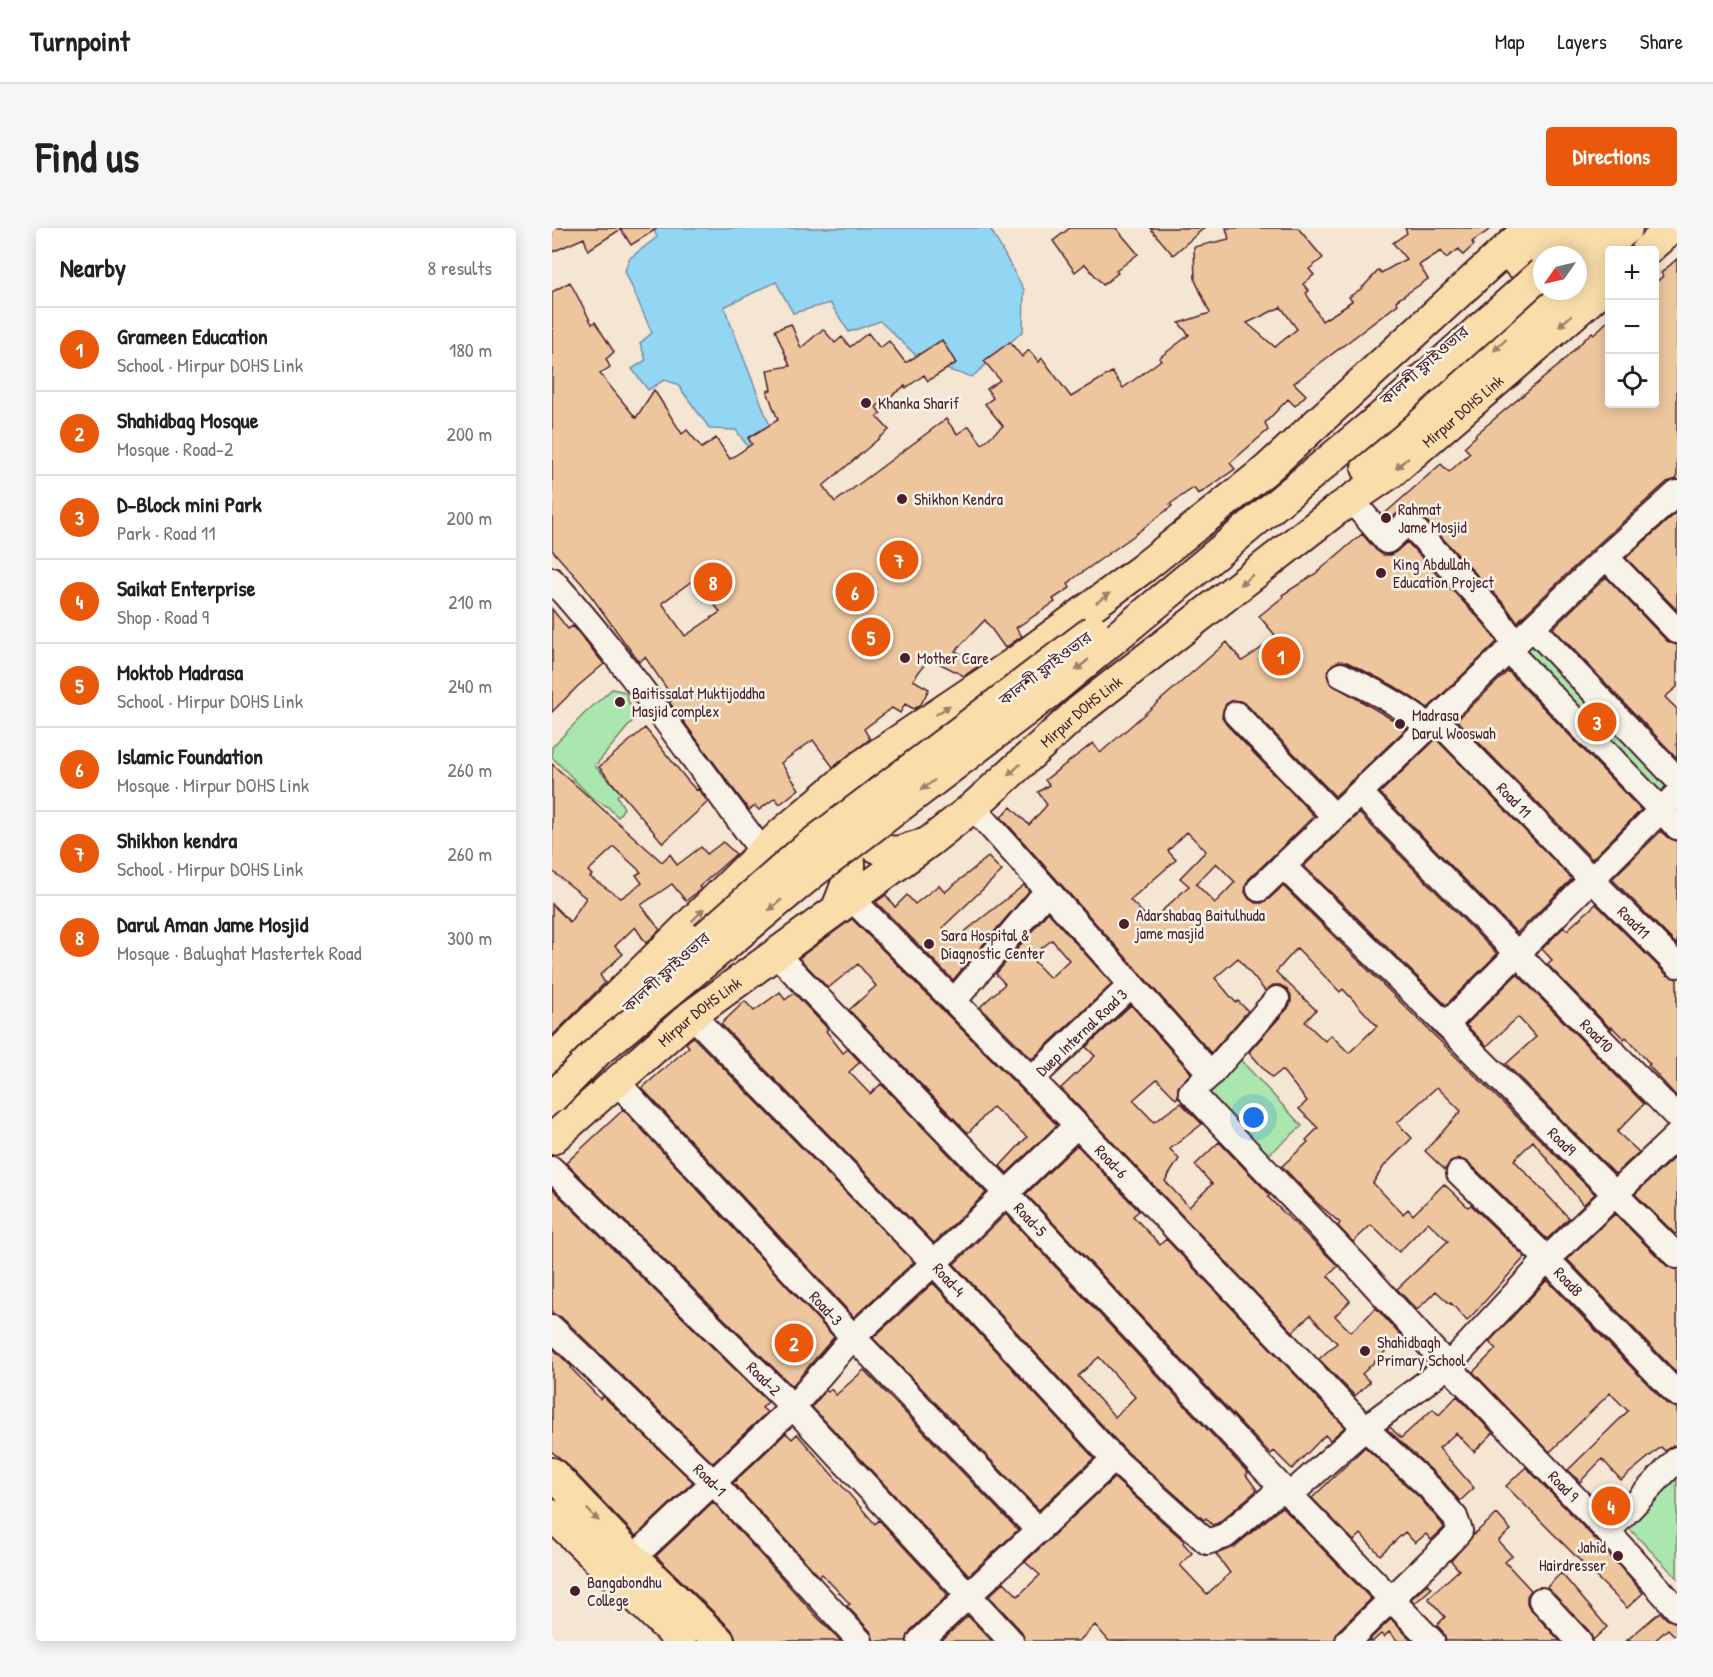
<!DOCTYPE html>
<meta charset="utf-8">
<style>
:root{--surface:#fff;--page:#f6f6f6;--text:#202124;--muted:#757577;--line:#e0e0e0;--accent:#ea580c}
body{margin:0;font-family:"Patrick Hand","Noto Sans Bengali",sans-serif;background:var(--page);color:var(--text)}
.controls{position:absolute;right:18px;top:18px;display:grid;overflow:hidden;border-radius:6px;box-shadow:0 3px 15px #0003}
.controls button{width:54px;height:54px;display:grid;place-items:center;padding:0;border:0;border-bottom:2px solid var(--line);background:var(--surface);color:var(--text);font:30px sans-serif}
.compass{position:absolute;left:981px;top:18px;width:54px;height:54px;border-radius:50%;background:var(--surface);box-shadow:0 3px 15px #0003;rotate:236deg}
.you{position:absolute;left:702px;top:890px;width:21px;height:21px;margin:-15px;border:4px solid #fff;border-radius:50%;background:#1a73e8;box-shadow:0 0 0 9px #1a73e833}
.badge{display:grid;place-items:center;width:39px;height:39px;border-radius:50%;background:var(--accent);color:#fff;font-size:20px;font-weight:700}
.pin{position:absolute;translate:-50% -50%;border:3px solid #fff;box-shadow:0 2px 6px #0006}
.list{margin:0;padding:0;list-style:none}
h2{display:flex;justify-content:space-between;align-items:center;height:78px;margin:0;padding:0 24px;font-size:26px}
h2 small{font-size:20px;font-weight:400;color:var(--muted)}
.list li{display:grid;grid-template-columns:39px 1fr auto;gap:18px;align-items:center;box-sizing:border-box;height:84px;padding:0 24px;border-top:2px solid var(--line)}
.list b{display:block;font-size:22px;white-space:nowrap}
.list p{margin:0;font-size:20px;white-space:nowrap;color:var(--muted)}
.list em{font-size:20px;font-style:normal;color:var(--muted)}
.icon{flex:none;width:33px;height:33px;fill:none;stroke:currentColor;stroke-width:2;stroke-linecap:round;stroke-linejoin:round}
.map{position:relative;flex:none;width:1125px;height:1413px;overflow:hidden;border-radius:6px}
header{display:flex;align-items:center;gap:36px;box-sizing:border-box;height:84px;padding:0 30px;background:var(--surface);border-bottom:2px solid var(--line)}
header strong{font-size:28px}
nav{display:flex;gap:33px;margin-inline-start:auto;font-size:21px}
.intro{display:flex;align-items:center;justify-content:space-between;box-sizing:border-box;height:144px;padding:0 36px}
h1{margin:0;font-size:42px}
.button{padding:15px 27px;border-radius:6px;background:var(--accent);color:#fff;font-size:21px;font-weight:700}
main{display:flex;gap:36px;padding:0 36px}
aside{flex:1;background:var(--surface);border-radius:6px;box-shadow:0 3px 15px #0003}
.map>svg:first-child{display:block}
.green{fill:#a9e7ae;stroke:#7a836c;stroke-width:1.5}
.water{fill:#92d6f4;stroke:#758da4;stroke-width:1.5}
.building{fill:#eec69e;stroke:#4a1f2b;stroke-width:1.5;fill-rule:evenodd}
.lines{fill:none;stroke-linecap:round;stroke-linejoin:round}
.minor-casing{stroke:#4a1f2b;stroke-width:28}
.major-casing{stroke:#4a1f2b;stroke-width:34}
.minor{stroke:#f7f3e8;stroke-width:24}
.major{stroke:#f9deab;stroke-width:30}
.major-bridge-casing{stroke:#4a1f2b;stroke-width:34;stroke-linecap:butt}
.major-bridge{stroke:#f9deab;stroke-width:30}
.oneway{fill:#a27e6b}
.poi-dot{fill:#4a1f2b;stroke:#f7f3e8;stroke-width:2}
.labels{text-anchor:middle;stroke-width:5;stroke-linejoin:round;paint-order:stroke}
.street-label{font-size:16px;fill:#4a1f2b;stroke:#f7f3e8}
.poi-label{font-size:16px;fill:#4a1f2b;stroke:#f7f3e8;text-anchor:start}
</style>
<header>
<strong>Turnpoint</strong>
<nav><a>Map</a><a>Layers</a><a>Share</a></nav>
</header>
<div class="intro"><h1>Find us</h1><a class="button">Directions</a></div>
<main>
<aside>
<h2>Nearby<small>8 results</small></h2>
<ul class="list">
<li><span class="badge">1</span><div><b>Grameen Education</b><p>School · Mirpur DOHS Link</p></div><em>180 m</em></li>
<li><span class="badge">2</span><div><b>Shahidbag Mosque</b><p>Mosque · Road-2</p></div><em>200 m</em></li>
<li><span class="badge">3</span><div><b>D-Block mini Park</b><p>Park · Road 11</p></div><em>200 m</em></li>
<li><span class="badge">4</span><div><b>Saikat Enterprise</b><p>Shop · Road 9</p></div><em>210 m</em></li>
<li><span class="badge">5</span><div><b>Moktob Madrasa</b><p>School · Mirpur DOHS Link</p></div><em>240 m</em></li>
<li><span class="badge">6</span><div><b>Islamic Foundation</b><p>Mosque · Mirpur DOHS Link</p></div><em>260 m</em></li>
<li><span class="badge">7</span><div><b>Shikhon kendra</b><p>School · Mirpur DOHS Link</p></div><em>260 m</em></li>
<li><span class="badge">8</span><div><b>Darul Aman Jame Mosjid</b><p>Mosque · Balughat Mastertek Road</p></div><em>300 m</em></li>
</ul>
</aside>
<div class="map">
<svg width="1125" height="1413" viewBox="0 0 1125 1413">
<rect width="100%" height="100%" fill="#f4e6d2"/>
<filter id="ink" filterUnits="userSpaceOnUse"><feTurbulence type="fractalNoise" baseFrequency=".0167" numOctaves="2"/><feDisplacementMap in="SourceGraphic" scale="12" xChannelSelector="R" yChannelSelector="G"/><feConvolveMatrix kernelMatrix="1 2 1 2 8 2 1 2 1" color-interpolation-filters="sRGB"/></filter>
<g filter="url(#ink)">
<path class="green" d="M982,414L1125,559L1108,575L967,428Z
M60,461L73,464L83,490L43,538L69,565L65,568L72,580L66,589L56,579L39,569L0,529V519L32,486Z
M683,826L750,898L714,929L647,859Z
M1125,1240V1350L1069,1292Z"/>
<path class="water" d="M101,0H438L472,62L471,103L420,149L372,135L328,93L297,104L278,75L241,85L224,54L172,79L228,224L201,226L184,202L158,201L125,156L112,152L96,162L80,141L94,132L88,115L100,105L73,43L77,31L105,9Z"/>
<path class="building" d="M0,0H106L79,17L69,1L36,22L32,10L0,24Z
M518,0H564L586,26L564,43L566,45L551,57L533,36L523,44L501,13Z
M598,0H652L621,27Z
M674,0H746L771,30L757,41L762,47L751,56L757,63L754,65L770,93L796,77L795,76L800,73L797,69L809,61L827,42L829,45L854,31L841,15L855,5L853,0H940L920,14L922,17L911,27L907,21L894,30L889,23L867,37L876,51L844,73L846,76L742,155L754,167L743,178L736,171L713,195L716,202L678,235L683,241L650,264L646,266L642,260L640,261L618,276L620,278L580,309L521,351L516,356L518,360L501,371L503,374L464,400L470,408L453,420L433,392L403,423L429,436L412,448L377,430L361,452L377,461L369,476L362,481L353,476L348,485L340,480L312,501L318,511L281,539L261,512L229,535L247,561L228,576L223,570L207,582L203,578L197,582L117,474L122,471L93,429L87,434L31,357L0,322V64L18,54L40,96L43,94L62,124L54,131L58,139L48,146L84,190L102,162L130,206L135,202L150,220L164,210L178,231L200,216L196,210L226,192L215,163L219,162L215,142L238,138L223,102L239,96L249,120L271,101L283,115L290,109L298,119L316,105L328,120L337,113L353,134H355L390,112L404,135L376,153L372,147L354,160L353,158L324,179L329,186L325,189L337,202L271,258L283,274L394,191L405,206L417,198L430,216L451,198L433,176L441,170L435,161L448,152L432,133L458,114L470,129L477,122L487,134L490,130L519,169L560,144L571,160L609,132L607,130L637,107L627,95L658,85L643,52L642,19L677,11ZM729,79L745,101L723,119L695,95ZM144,350L168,384L133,408L110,375Z
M1125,31V251L1115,254L1044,318L965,394L953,377L866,284L860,280H852L836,293L831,287L889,236L897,244L918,225L912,219L924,208L923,207L1006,138L1040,104L1042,106L1058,91V176H1102V56L1111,48L1109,45Z
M1125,284V382L1074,330Z
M810,306L824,322L831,327H838L844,324L855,314L932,396L945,414L876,480L842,458L795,434L787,433L781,436L777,440L775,447L778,455L855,500L783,568L694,476L688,473L681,472L674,476L671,482L670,489L674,496L762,588L697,651L694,656L693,664L697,671L704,675H710L717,671L731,658L1043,966L1031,977L981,913L962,932L1017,990L995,1011L916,934L906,930L897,935L893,942L873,923L909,883L885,859L845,895L860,910L832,938L821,955L851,986L856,981L861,987L892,956L916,979L919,977L973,1029L915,1093L899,1075L898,1076L884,1063L865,1082L845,1061L896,1013L876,994L847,1024L819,997L801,1014L786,998L788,995L763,973L730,938L756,914L754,912L766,900L747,881L755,873L730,842L720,850L697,824L736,780L739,774V767L735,761L728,757H721L713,763L686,730L663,750L684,775L686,773L696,783L659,825L449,589L459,579L477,597L495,577L486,564L497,557L493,552L541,515L548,525L675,414L690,433L723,411L721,409L723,407L707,388L731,369L730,367L763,346ZM635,604L654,623L628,650L637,658L599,693L578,672L624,632L616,623ZM664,635L683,654L663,675L644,656ZM745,720L788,764L791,761L825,798L797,825L779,807L773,813L753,794L764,782L724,744Z
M1054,349L1115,413L1125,417V459L1113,469L1125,481V530L1001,400Z
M0,381L16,401L21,398L52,436L26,458L0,484Z
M956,443L1089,582L1040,631L905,492Z
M93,500L135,552L144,562L146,561L156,574L111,615L47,539Z
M884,511L1020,651L965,705L828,565Z
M0,536L110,634L118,626L125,637L149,619L155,626L171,614L184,626L147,659L149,661L134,673L120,656L89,677L108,702L94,715L83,699L63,718L71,726L48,747L53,755L0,808V676L18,694L34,670L0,643ZM62,619L89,644L84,647L90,655L69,670L38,649L40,647L36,643Z
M807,585L945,726L894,777L752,638Z
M1109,603L1115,609L1125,613V717L1060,651Z
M436,629L450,643L391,699L402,712L472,657L477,663L401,752L324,674L334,667L343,679L355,667L363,676L387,657L393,664Z
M1044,676L1115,747L1125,751V869L1096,837L1098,836L1074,809L1072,811L1060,799L1059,801L995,736L1000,732L990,721L1012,699L1015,702Z
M496,684L560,756L480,831L428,779L453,756L444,746ZM500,712L517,732L498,750L478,729Z
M300,691L505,897L455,945L448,938L475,909L441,879L416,905L297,782L324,758L306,736L276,760L247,730Z
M965,746L1092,876L1065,904L1087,924L1063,946L954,836L984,809L966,789L935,818L914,797Z
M228,764L233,772L242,765L276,801L274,803L291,825L296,821L308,834L297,844L318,866L329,856L434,965L382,1015L169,796L193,773L202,783Z
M579,777L639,845L626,859V869L624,871L605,851L581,872L602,894L629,875L650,896L618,921L627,931L613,953L637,979L660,956L643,937L667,914L718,967L716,969L786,1038L776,1048L798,1073L783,1088L799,1104L824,1080L849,1108L810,1146L818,1154L803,1168L767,1131L785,1115L758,1087L741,1104L509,860L543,828L534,819Z
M141,809L362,1034L302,1089L90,860L137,819L134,815Z
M69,879L282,1109L240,1158L14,935L71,882Z
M525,917L587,983L581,988L608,1017L614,1011L793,1199L778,1212L773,1207L740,1241L722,1223L719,1226L704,1211L474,966Z
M1125,927V1005L1123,1006L1083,966Z
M0,961L216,1174L210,1180L215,1184L161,1235L21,1100L9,1089L0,1086Z
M454,986L696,1245L694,1247L705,1262L666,1295L660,1297L654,1290L652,1292L572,1221L402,1036ZM547,1129L583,1169L563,1189L526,1148Z
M1063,986L1115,1038L1125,1042V1145L1015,1031Z
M995,1052L1115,1176L1125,1180V1217L1120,1218L1113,1223L1109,1219L1069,1252L1050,1231L1028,1254L1016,1242L1076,1183L1058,1165L998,1224L921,1144L944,1121L937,1114Z
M381,1055L542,1230L487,1282L321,1110Z
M0,1120L20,1139L19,1140L48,1171L51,1168L141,1254L84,1308L12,1233L0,1224Z
M312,1142L466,1302L417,1347L260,1179L274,1162L276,1164L279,1161L284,1167Z
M905,1168L941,1205L922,1224L904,1205L887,1220L922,1260L908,1273L888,1250L835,1201L838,1199L849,1210L881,1181L887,1187Z
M234,1205L240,1211L245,1206L323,1296L327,1292L396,1367L358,1403L354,1413H322L318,1403L295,1378L298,1376L270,1346L267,1348L181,1255Z
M813,1219L868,1270L890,1296L892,1300L879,1312L874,1306L863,1315L853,1304L828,1327L809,1306L802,1313L760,1270Z
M974,1239L1046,1314L1091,1365L1075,1380L954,1258Z
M562,1250L632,1313L631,1315L640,1325L628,1337L655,1366L678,1345L664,1326L682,1319L730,1279L819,1371L786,1403L782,1413H557L543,1397L527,1413H473L469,1403L437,1368L452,1354L466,1368L488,1347L473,1334Z
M161,1274L266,1390L289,1413H184L183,1408L179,1401L104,1328Z
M945,1286L959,1302L946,1313L960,1328L953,1334L979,1362L975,1368V1375L978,1381L1008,1413H894L891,1404L885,1397L893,1389L876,1370L907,1342L899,1333L921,1307Z
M1009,1345L1055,1399L1041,1412L1037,1403L995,1359Z
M876,1356L880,1360L863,1375L859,1371Z
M1108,1384L1115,1391L1125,1395V1410L1116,1401L1102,1413H1074Z
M416,1388L440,1413H389Z
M839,1391L860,1413H846L837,1404L832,1409L829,1406L821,1413H816Z"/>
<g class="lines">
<g class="minor-casing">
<g id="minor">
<path d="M800,273L835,313L856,294L943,387L964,417"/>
<path d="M1054,329L1125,403"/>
<path d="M0,352C76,436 142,533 210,623"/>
<path d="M981,400L1125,551"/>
<path d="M957,423L1125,599"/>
<path d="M789,447C820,462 850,477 877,499"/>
<path d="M684,486L783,589"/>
<path id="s1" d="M885,492L1039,651L1125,737"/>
<path id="s2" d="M808,565L1125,889"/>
<path id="s3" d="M421,579L659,846L639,864L806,1039L896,1138L1056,1304L1125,1381"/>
<path id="s4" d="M731,638L894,797L1125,1028"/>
<path d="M707,661L1054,329L1125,265"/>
<path id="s5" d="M300,671L525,897L813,1200L878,1260L903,1289L908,1303L901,1311L796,1413"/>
<path id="s6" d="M223,725L455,966L730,1260"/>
<path d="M402,773L495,663"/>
<path id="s7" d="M140,787L382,1035L562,1231L655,1314L673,1308L730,1260L738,1267L813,1200L896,1138L995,1031L1125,907"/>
<path d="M894,797L1125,566"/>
<path d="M659,846L725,771"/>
<path id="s8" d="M480,851L579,757"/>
<path id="s9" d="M65,854L301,1109L487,1303"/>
<path id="s10" d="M0,941L241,1179L459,1413"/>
<path id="s11" d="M907,945L995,1031L1125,1166"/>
<path id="s12" d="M0,1100L162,1255L308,1413"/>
<path d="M738,1267L880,1413"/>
<path d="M1056,1304L1125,1231"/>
<path d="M81,1330L241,1179L301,1109L382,1035L525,897"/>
<path d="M989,1372L1027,1413"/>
<path d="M368,1413L562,1231"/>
</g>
</g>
<g class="major-casing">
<g id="major">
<path d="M1095,22L1120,0"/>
<path d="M1010,27L1040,0"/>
<path d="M966,35L1005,0"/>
<path d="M1026,45L1075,0"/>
<path d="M815,240L1007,63"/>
<path d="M300,585C304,607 324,627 348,623C356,621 364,618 372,616"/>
<path d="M278,603C310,625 297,651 285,680"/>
<path d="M0,832L229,606L310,537L465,433L590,341L714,242L977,0"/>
<path id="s13" d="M0,911L140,787L377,614L421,579L527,483L783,283L840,244L1058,55"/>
<path d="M0,1245L81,1330L167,1413"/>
<path d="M0,1287L129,1413"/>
</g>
</g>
<use href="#minor" class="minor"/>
<use href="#major" class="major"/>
<g class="major-bridge-casing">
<path id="major-bridge" d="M153,709L254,620L542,402
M0,870L45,824L263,643L497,465L830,188L990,45"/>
</g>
<use href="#major-bridge" class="major-bridge"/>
</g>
<defs><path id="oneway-solid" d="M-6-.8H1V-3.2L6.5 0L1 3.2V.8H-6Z" transform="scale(1.5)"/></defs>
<g class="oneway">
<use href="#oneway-solid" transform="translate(1013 93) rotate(139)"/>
<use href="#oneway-solid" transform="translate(948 117) rotate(137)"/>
<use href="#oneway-solid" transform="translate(850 235) rotate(139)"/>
<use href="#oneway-solid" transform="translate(694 352) rotate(142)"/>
<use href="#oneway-solid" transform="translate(551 370) rotate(-36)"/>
<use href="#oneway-solid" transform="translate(530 437) rotate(140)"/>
<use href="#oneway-solid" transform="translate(391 482) rotate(-34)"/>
<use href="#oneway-solid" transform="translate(462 542) rotate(138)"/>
<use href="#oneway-solid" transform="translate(376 557) rotate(143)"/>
<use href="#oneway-solid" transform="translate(223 677) rotate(140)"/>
<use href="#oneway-solid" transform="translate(146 687) rotate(-45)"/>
<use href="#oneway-solid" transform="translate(41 1287) rotate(46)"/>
</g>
</g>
<g class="poi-dot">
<circle cx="314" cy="175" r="6"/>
<circle cx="350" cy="271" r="6"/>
<circle cx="834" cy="290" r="6"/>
<circle cx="829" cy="345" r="6"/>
<circle cx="353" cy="430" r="6"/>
<circle cx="68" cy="474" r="6"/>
<circle cx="848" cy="496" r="6"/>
<circle cx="572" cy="696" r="6"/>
<circle cx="377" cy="716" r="6"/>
<circle cx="813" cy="1123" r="6"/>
<circle cx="1066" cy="1328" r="6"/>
<circle cx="23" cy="1363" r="6"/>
</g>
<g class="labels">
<g class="street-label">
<text transform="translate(872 137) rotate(-41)" y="6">কালশী ফ্লাইওভার</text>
<text dy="6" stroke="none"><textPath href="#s13" startOffset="1167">Mirpur DOHS Link</textPath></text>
<text transform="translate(493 440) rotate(-37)" y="6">কালশী ফ্লাইওভার</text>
<text dy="6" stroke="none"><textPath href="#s13" startOffset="681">Mirpur DOHS Link</textPath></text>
<text dy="6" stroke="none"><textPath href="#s1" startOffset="111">Road 11</textPath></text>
<text dy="6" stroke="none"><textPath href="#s1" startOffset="282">Road11</textPath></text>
<text transform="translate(114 744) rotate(-42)" y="6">কালশী ফ্লাইওভার</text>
<text dy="6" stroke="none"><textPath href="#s13" startOffset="195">Mirpur DOHS Link</textPath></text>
<text dy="6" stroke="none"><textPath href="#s8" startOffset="68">Duep Internal Road 3</textPath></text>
<text dy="6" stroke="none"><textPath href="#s2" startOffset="339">Road10</textPath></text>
<text dy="6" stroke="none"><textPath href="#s4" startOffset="392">Road9</textPath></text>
<text dy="6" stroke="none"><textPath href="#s5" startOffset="369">Road-6</textPath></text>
<text dy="6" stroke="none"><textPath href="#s6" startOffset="369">Road-5</textPath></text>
<text dy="6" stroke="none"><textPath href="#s7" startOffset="369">Road-4</textPath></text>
<text dy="6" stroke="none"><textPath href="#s11" startOffset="154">Road8</textPath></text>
<text dy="6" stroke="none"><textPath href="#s9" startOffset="308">Road-3</textPath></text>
<text dy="6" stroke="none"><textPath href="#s10" startOffset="298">Road-2</textPath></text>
<text dy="6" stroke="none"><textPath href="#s12" startOffset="219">Road-1</textPath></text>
<text dy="6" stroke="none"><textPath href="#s3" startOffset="927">Road 9</textPath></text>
</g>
<g class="poi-label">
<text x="326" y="181">Khanka Sharif</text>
<text x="362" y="277">Shikhon Kendra</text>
<text x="846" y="287">Rahmat<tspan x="846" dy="18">Jame Mosjid</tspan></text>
<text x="841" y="342">King Abdullah<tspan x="841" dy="18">Education Project</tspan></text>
<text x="365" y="436">Mother Care</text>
<text x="80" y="471">Baitissalat Muktijoddha<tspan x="80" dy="18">Masjid complex</tspan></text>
<text x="860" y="493">Madrasa<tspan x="860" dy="18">Darul Wooswah</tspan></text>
<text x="584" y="693">Adarshabag Baitulhuda<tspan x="584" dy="18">jame masjid</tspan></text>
<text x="389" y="713">Sara Hospital &amp;<tspan x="389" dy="18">Diagnostic Center</tspan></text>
<text x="825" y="1120">Shahidbagh<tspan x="825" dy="18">Primary School</tspan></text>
<text x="1054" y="1325" text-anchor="end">Jahid<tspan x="1054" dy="18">Hairdresser</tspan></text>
<text x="35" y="1360">Bangabondhu<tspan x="35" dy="18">College</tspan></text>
</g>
</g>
</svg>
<div class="controls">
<button>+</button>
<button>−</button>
<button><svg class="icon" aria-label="locate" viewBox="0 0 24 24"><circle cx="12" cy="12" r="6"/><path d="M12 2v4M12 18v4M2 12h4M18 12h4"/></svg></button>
</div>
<svg class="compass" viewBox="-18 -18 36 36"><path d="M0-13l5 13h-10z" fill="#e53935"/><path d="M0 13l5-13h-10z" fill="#757577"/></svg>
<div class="you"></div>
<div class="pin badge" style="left:729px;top:428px">1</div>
<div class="pin badge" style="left:242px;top:1115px">2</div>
<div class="pin badge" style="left:1045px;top:494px">3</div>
<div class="pin badge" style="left:1059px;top:1278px">4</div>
<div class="pin badge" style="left:319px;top:409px">5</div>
<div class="pin badge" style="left:303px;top:364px">6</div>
<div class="pin badge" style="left:347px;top:332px">7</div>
<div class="pin badge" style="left:161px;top:354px">8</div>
</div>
</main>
